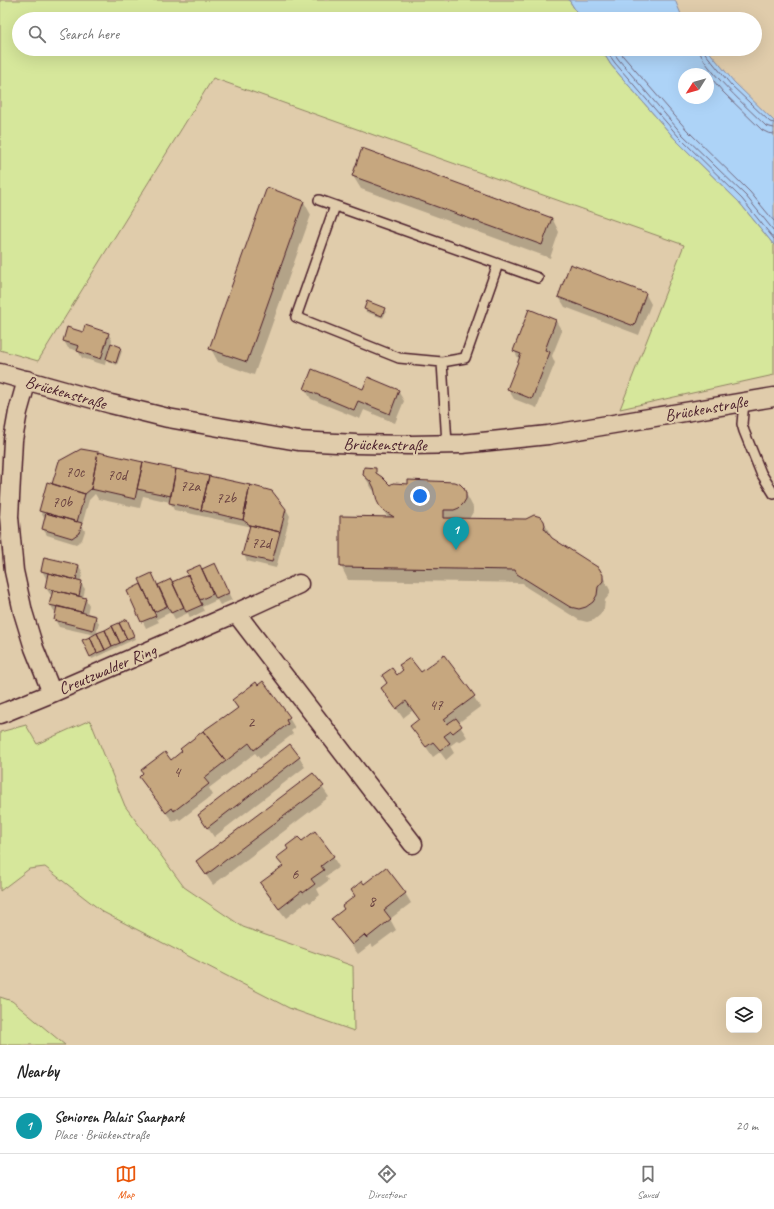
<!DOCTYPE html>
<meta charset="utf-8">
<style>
:root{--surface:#fff;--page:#f2f2f2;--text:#222;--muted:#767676;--line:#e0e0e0;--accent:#ea580c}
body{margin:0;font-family:Caveat,sans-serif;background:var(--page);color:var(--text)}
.controls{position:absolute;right:12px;bottom:12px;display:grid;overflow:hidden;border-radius:8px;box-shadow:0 4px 16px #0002}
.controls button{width:36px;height:36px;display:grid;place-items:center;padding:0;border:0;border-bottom:1px solid var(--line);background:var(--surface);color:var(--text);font:20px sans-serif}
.compass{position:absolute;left:678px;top:68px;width:36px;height:36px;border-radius:50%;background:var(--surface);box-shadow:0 4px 16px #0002;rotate:233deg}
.you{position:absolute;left:420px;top:496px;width:14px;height:14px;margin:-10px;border:3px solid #fff;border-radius:50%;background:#1a73e8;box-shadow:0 0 0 6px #1a73e833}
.badge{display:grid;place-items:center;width:26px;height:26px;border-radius:50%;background:var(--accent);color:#fff;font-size:13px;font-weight:700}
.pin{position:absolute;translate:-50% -33px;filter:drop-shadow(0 1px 2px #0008)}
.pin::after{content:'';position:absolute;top:21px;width:14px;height:12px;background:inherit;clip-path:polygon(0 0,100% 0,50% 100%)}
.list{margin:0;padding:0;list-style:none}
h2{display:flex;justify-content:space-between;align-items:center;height:52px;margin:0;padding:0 16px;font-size:17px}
h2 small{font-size:13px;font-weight:400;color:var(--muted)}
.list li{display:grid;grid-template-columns:26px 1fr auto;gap:12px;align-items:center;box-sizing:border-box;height:56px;padding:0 16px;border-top:1px solid var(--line)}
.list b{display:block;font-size:15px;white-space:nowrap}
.list p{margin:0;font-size:13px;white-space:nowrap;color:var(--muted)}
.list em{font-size:13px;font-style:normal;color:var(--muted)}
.icon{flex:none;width:22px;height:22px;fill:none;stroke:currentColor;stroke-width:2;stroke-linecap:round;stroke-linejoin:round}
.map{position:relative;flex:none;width:774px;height:1045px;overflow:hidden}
.search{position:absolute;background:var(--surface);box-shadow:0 4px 16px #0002;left:12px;right:12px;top:12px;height:44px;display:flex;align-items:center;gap:10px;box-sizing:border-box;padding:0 14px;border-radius:22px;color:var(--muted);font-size:15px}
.sheet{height:108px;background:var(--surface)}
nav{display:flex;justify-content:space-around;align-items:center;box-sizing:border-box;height:56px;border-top:1px solid var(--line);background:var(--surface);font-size:11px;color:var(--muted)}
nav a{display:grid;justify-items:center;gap:2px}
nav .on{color:var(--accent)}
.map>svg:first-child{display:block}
.green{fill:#d6e79b;stroke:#908363}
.water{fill:#add3f7;stroke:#858ba5;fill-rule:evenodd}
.shadow{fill:#0003}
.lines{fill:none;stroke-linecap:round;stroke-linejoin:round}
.shore{stroke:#72677d;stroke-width:1}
.building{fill:#c6a77f;stroke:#4a1f2b}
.lane-casing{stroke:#4a1f2b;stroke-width:12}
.street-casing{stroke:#4a1f2b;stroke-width:21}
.lane{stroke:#e0ccab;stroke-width:9}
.street{stroke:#e0ccab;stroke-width:18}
.labels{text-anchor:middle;stroke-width:4;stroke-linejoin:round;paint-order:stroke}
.number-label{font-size:15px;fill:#694140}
.street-label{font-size:17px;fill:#4a1f2b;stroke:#e0ccab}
</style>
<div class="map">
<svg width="774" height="1045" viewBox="0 0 774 1045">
<rect width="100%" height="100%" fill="#e0ccab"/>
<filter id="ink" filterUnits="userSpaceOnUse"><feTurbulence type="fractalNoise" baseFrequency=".025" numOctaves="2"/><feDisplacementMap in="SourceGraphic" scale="8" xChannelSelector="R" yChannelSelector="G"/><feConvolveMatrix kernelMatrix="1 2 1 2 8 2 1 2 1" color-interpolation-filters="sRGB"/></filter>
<g filter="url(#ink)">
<path class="green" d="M0,0H569L581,19H19V49H601L611,65L676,140L739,202L774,245V375L620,409L684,245L213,78L38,361L0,350Z
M90,720L125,806L184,887L243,927L353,966L354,1031L289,1008L103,912L45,867L29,869L0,891V732L26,725L37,744Z
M0,997L12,1001L65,1045H0Z"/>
<path class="water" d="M569,0H675L683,19H581Z
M601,49H707L734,82L774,121V245L739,202L676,140L611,65ZM684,74H708V98H684Z"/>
<path class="shadow" d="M353,176L552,218L559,232L550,258L361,189Z
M304,202L311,215L254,375L218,362L211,349Z
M645,293L651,304L639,335L565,307L559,297Z
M365,309H384L386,312L383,318L366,312Z
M529,310L556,321L562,331L552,356L555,363L537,408L514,399L508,389L519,360L514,350Z
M108,333L112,340L111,344L120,348L122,351L117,365L109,362L106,359L105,365L82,358L78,351L68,348L64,341L83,334Z
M305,389L398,391L404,401L395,423L364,410L360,419L311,399Z
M60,461L286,509L290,516L276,568L247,561L244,555L250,528L248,526L174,510L170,502L143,496L140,508L98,499L95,494L89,500L82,525L85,531L82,540L76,544L47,535L43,529L46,518H44L40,511L52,485Z
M375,469L379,476L390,487L463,488L473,507V512L469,519L544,521L552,539L599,569L610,590V594L605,600L604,609L600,615L594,620L587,622L579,620L526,587L523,583L348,580L341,566L388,518L378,501L376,492L372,489L364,475Z
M214,564L232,600L220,605L217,600L202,607L204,611L190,618L188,613L175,619L171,612L157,619L159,622L146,628L128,591L155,581L158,586L171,580L172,583Z
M79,566L83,573L80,582L85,589L83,598H85L89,605L87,614L95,617L99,623L96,635L128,624L135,639L92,659L91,656L95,635L59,627L55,620L57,612L54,611L50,604L53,595L50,594L46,588L48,578H46L42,571Z
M420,674L474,697L480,707L458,723L467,737L459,742L458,740L450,746L454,753L446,760L440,752L433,757L412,726L420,720L412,711L403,718L382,688L397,676Z
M262,683L289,718L295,728L291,731L293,734L260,759L255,753L209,788L213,795L180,820L178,818L173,822L146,787L140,777L171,761L238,710L233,701Z
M299,757L305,767L214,837L199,815Z
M313,774L329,797L213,885L197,862Z
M315,833L333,857L339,867L326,876L329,880L317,889L320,895L310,903L308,901L286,918L267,894L261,884L283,867L278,858Z
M364,885L405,893L411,903L390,919L396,930L373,947L371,944L358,954L339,929L333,919L345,909Z"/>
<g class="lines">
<path class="shore" d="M605,49L615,63L679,137L742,199L774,239
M611,49L619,60L682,134L746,196L774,231
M619,49L623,56L687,130L750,192L774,221
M699,49C700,65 753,113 766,126L774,128
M704,49L705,53L731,85L770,122L774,123
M708,74L723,92L762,130L768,133L774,134"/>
</g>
<path class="building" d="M362,148L552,218L542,245L352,176Z
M267,187L304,201L247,362L209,349Z
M570,264L646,293L634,326L558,297Z
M367,301L385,308L382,316L364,309Z
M529,309L556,320L545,350L550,352L532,399L507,389L521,354L513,351Z
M85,325L109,333L101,359L77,351L79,346L63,341L67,327L83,332Z
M111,343L121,347L116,363L106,359Z
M312,369L363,389L368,377L399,390L390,414L358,401L354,410L304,389Z
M81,449L98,452L91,489L85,494L52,484L59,461Z
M98,452L143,462L135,499L91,489Z
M143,462L176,469L171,496L137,489Z
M364,467L376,468V473L382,477L390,485L393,483L408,484V480L455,482L460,484L464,488L466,493V499L463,504L459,508L454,510H444V518L526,519L534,515L541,517L544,521L545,525L544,528L552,538L599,568L603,575V581L598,587L597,595L593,602L586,607L579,609L570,607L517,574L515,570L340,567V516L394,517L381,509L377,501L374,488L371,482L363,475Z
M176,469L209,476L201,510L169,503Z
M209,476L250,485L243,520L201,510Z
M47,482L85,494L77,522L39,511Z
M250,485L272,491L286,509L280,532L250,525L243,520Z
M46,513L82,523L79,533L72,538L42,529Z
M250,525L280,532L272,562L242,555Z
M44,557L79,565L76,580L41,571Z
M215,563L229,593L216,599L202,569Z
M200,565L213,594L200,600L186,571Z
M48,573L82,581L79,596L45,588Z
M152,573L167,606L154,612L139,579Z
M188,575L202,605L186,612L172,582Z
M171,579L184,607L171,613L158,585Z
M141,584L156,616L141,622L127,591Z
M53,590L86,598L82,612L49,605Z
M57,606L96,616L93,630L54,620Z
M127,619L134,636L127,639L119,623Z
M119,623L127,639L120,643L112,626Z
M112,626L120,643L112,646L105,630Z
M105,630L112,646L105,650L97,633Z
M97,633L105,650L97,653L90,637Z
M90,637L97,653L90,657L82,640Z
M444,655L475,696L444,719L447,724L456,718L462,726L453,733L451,731L444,736L450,743L440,750L433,742L426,747L410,726L419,719L406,701L396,709L381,688L387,683L382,675L392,668L397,675L403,670L399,665L410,658L421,672Z
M263,681L290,717L286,720L288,724L254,750L249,743L226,761L203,731L226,715L227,716L238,708L232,700L256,682L258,685Z
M203,731L226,761L204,778L209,784L174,811L172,808L166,813L139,777L143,773L141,770L165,752L171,760L182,751L180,749Z
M290,744L300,757L207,828L198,815Z
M313,773L324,786L206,875L196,861Z
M315,831L334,856L321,866L324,870L311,879L315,884L303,893L302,891L279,909L260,883L283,866L276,858L288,849L286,846L298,837L302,841Z
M386,867L406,893L384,910L391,919L367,938L364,935L352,945L331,919L344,909L342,906L355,896L351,890L362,881L364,884Z"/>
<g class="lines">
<g class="lane-casing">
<path id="lane" d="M319,200L538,278
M335,206L296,317L399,358L442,362L465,358L498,264
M442,362L447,444
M744,402L742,424L744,431L761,473L774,494"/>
</g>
<g class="street-casing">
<path id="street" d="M0,373L111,404L168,418L298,441L356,444L410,445L462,444L548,435L774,397
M27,380L18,412L13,440L9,517L14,571L23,612L34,648L52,693
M236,613L413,844
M0,714L8,711L52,693L236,613L299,584"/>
</g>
<use href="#lane" class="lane"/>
<use href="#street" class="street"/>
</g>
</g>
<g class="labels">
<g class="number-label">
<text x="75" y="477">70c</text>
<text x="117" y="480">70d</text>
<text x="190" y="491">72a</text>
<text x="226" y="503">72b</text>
<text x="62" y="507">70b</text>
<text x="261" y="548">72d</text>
<text x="436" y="710">47</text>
<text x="251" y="727">2</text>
<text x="177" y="777">4</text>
<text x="295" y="879">6</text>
<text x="372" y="906">8</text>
</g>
<g class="street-label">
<text transform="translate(66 392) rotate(16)" y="6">Brückenstraße</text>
<text transform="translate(706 408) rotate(-10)" y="6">Brückenstraße</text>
<text transform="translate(385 444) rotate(1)" y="6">Brückenstraße</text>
<text transform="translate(107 669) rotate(-23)" y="6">Creutzwalder Ring</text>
</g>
</g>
</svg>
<div class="controls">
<button><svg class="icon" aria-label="layers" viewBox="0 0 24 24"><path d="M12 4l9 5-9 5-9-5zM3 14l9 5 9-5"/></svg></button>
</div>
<svg class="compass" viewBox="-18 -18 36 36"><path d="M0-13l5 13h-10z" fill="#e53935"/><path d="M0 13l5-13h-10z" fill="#767676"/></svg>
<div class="you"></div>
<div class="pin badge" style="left:456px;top:550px;background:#0f9aa8">1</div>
<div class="search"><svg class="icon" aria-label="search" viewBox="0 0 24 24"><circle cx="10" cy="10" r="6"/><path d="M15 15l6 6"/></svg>Search here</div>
</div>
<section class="sheet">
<h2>Nearby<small></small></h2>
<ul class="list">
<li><span class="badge" style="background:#0f9aa8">1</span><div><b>Senioren Palais Saarpark</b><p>Place · Brückenstraße</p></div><em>20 m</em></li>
</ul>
</section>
<nav>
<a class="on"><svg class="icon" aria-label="map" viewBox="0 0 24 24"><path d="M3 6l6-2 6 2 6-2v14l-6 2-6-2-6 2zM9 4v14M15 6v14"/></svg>Map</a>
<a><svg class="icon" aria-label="directions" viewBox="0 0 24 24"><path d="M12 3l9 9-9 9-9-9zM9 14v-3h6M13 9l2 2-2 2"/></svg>Directions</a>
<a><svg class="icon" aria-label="saved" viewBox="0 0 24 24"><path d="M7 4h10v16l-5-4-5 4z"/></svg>Saved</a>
</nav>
